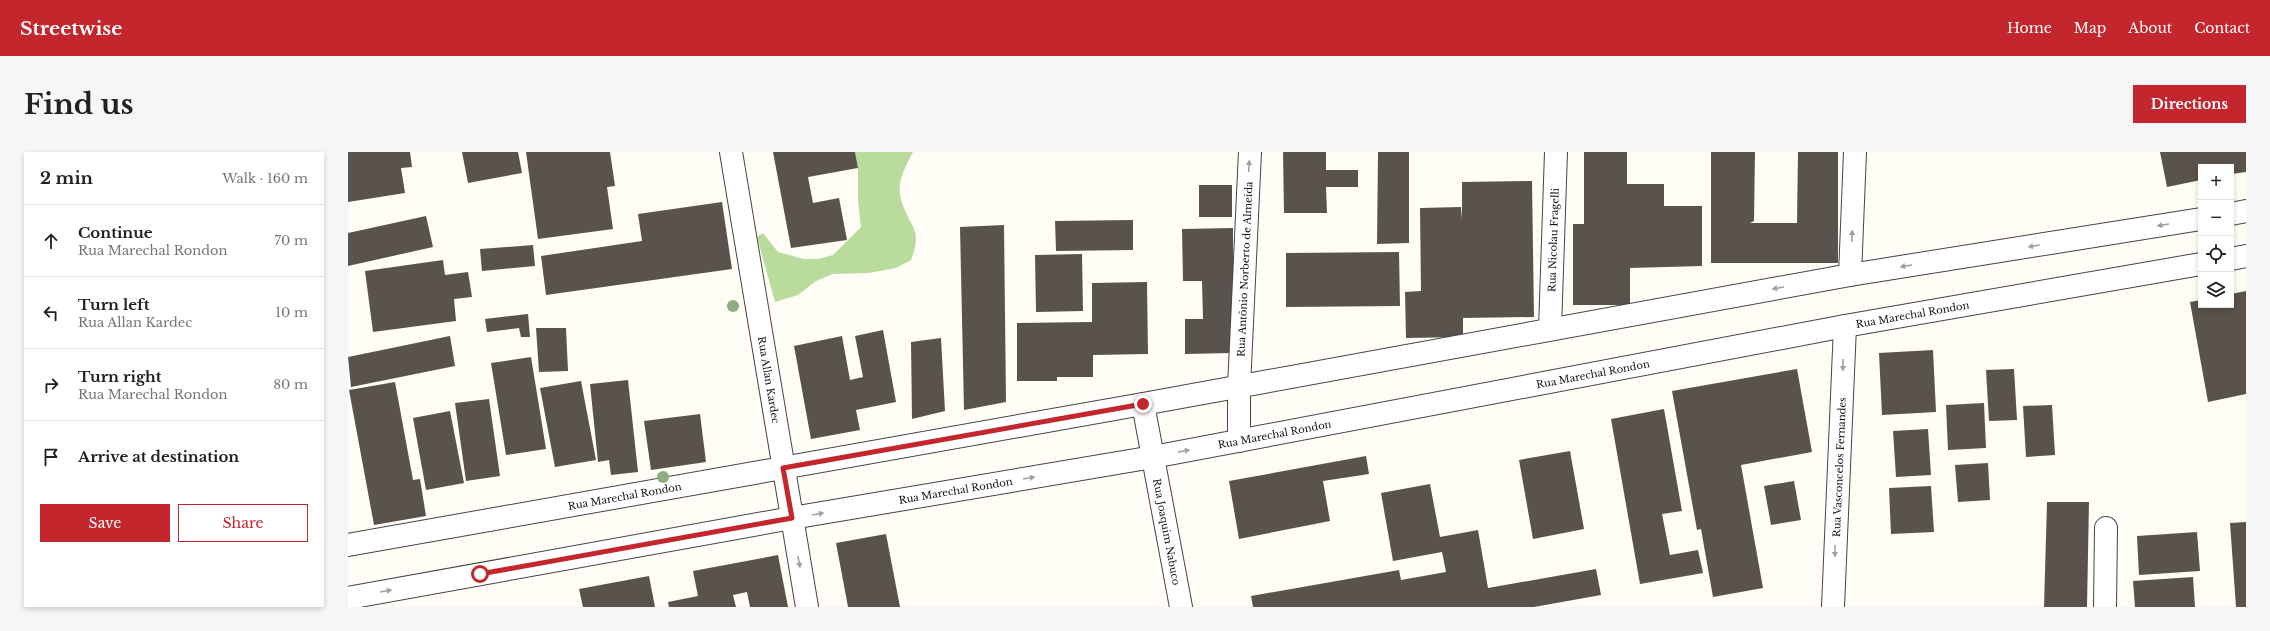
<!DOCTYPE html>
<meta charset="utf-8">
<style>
:root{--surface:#fff;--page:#f6f6f6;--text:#202124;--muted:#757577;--line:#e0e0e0;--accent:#c4262e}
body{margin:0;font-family:"Libre Baskerville",serif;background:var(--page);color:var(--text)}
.controls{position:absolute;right:12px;top:12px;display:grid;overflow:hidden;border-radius:0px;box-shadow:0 2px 6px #0003}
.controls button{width:36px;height:36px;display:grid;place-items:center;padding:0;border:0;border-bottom:1px solid var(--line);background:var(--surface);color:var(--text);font:20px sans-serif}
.stop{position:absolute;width:12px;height:12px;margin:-9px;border:3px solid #c4262e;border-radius:50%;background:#fff}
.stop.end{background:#c4262e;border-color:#fff;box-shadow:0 1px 4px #0008}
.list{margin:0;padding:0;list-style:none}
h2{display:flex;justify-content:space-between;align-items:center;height:52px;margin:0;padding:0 16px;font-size:17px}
h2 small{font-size:13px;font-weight:400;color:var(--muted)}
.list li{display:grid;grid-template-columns:26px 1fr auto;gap:12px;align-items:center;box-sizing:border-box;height:72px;padding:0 16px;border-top:1px solid var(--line)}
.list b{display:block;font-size:15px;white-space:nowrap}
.list p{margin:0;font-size:13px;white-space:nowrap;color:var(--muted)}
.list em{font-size:13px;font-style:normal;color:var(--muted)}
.actions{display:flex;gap:8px;padding:12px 16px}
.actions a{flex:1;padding:9px 0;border:1px solid var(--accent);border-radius:0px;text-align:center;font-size:14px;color:var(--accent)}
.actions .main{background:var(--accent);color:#fff}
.icon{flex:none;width:22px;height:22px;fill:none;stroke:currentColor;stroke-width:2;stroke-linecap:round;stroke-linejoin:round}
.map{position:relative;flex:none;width:1898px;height:455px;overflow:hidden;border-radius:0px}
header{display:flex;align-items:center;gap:24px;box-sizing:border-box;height:56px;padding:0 20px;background:var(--accent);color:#fff}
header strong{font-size:19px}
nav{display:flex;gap:22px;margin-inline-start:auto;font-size:14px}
.intro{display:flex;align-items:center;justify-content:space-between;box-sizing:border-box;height:96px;padding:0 24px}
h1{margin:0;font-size:28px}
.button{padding:10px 18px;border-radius:0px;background:var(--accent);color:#fff;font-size:14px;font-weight:700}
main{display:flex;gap:24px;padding:0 24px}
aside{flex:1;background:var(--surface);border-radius:0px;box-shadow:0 2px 6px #0003}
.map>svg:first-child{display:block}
.forest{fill:#b9dc9c}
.building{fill:#5a524d}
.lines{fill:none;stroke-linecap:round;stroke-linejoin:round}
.minor-casing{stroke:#444;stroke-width:24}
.minor{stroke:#fff;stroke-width:22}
.tree{fill:#8dad7f}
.oneway{fill:#a0a0a0}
.route{stroke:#c4262e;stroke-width:5}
.labels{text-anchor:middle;stroke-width:4;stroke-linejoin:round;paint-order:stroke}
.street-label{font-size:10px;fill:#111;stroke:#fff}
</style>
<header>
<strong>Streetwise</strong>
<nav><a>Home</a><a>Map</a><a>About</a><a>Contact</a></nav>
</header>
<div class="intro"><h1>Find us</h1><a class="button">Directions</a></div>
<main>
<aside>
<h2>2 min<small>Walk · 160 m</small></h2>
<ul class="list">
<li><svg class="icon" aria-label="ahead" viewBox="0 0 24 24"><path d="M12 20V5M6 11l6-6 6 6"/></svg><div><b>Continue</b><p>Rua Marechal Rondon</p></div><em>70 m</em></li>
<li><svg class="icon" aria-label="left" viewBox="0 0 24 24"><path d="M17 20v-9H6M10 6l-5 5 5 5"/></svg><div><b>Turn left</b><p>Rua Allan Kardec</p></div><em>10 m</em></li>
<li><svg class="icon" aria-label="right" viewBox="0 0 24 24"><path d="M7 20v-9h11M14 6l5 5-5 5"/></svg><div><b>Turn right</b><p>Rua Marechal Rondon</p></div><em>80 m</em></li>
<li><svg class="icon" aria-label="arrive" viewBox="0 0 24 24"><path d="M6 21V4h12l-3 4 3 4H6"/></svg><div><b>Arrive at destination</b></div></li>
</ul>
<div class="actions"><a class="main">Save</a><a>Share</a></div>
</aside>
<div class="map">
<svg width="1898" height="455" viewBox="0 0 1898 455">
<rect width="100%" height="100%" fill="#fffdf5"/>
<path class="forest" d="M507,0H565C558,14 548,30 553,47C560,75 576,75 563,108L548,116L521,121L485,122L468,129L450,143L427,150L409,85L415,81L430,100L456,107H470L485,103L513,75L510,49V16Z"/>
<path class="building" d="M0,0H62L64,15L53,16L57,41L0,50Z
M114,0H170L174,21L120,31Z
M178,0H262L267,34L259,35L265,77L190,87Z
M425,0H507L510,16L460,25L465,51L491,46L499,88L443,96Z
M935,0H978V18H1010V35H978L979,61H936Z
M1030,0H1061V91L1029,92Z
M1236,0H1279V32H1316V54H1354V114L1282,116V153H1225V72H1236Z
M1363,0H1407L1406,69L1402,71H1449L1450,0H1490V111H1363Z
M1812,0H1898V20L1883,22V15H1853V28L1819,35Z
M1184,29L1186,165L1115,166V185L1058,186L1057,140L1073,139L1072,56L1113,55L1114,68V30Z
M851,33H884V65H851Z
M374,50L384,117L198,143L193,104L294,89L290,62Z
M78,64L85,95L0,114V81Z
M785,68V98L708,99L707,69Z
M656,73L658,250L616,258L612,75Z
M885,76V201L837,202V167H855L854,129H835L834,77Z
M185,93L187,114L134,119L132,97Z
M1051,100L1052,154L938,155V101Z
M734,102L735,159L688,160L687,103Z
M95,108L97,123L120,120L124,145L106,147L108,169L25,180L17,119Z
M799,130L800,202L745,203V225H709V229H669V171L744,170V131Z
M1898,139V242L1860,250L1842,150L1853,148V153H1883V142Z
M180,162L182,185H173L171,176L139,180L137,167Z
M188,176H218L220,219L191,220Z
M535,178L548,250L508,258L512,278L463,287L446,194L494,184L502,228L515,225L507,184Z
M102,184L107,214L3,235L0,205Z
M593,186L597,259L564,267L563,190Z
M1585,198L1588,260L1534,263L1531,201Z
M183,205L198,297L158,303L143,211Z
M1449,217L1464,300L1393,313L1415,436L1365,445L1353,377L1349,378L1324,239Z
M1666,217L1669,268L1641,269L1638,218Z
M280,228L290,320L263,323L261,308L250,310L242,232Z
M233,229L248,308L207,315L192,236Z
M47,230L65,328L72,327L78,364L26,373L1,238Z
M141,247L152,324L118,329L107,251Z
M1636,251L1638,296L1600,298L1598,253Z
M1704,253L1707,303L1678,305L1675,254Z
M1316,257L1334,359L1314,362L1322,403L1350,398L1355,421L1292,432L1263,267Z
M102,259L116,331L78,338L65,266Z
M352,262L358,310L303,318L296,269Z
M1580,277L1583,323L1548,325L1545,279Z
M1222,299L1236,377L1185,387L1171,308Z
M1018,304L1021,322L975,329L982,369L891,387L881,329Z
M1640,311L1642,348L1610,350L1607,313Z
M1446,329L1453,368L1423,373L1416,334Z
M1082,332L1092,385L1130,378L1140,436L1248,417L1253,443L1186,455H905L903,444L1051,418L1053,428L1098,420L1094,400L1045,409L1033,341Z
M1583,334L1586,380L1543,382L1541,336Z
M1699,350H1741L1739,455H1696Z
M1898,370V455H1888L1882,371Z
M1849,380L1852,419L1791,423L1789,384Z
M538,382L552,455H500L488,391Z
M430,403L440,455H402L399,440L385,443L388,455H321L320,450L350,444L345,419Z
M301,424L307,455H235L231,437Z
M1845,425L1847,455H1787L1785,429Z"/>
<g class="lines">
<g class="minor-casing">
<g id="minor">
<path id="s1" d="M383,0L459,455"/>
<path d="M1883,62L1898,59"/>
<path d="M1883,107L1898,104"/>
<path d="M1502,123L1507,0"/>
<path id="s2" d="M1202,177L1208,0"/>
<path id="s3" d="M795,252L833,455"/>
<path id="s4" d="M891,289V235L902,0"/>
<path id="s5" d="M0,393L795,252L1502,123L1853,67"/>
<path id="s6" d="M0,446L444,366L805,305L1497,174L1853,112"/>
<path id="s7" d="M1485,455L1497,174"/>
<path d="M1757,455L1758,376"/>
</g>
</g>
<use href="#minor" class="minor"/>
</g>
<g class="tree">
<circle cx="385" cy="154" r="6"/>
<circle cx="315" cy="325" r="6"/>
</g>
<defs><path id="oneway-solid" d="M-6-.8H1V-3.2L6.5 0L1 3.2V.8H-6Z"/></defs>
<g class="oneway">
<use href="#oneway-solid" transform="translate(901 14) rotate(-87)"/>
<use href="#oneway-solid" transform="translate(1815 73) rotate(171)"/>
<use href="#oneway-solid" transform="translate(1504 84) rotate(-88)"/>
<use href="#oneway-solid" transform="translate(1686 94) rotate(171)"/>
<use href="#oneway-solid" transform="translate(1558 114) rotate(171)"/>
<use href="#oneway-solid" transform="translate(1430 136) rotate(170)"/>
<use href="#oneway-solid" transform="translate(1495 213) rotate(92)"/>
<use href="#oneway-solid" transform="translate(836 299) rotate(-11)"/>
<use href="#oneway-solid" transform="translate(681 326) rotate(-10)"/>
<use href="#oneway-solid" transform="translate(470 362) rotate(-10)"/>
<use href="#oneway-solid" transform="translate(1487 399) rotate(92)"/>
<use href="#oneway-solid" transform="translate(451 410) rotate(80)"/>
<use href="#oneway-solid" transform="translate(38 439) rotate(-10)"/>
</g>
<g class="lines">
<path class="route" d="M132,422L444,366L435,316L795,252"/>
</g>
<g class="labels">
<g class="street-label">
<text dy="4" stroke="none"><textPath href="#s2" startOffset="89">Rua Nicolau Fragelli</textPath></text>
<text dy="4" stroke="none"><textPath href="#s4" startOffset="172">Rua Antônio Norberto de Almeida</textPath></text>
<text dy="4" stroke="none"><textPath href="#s6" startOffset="1590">Rua Marechal Rondon</textPath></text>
<text dy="4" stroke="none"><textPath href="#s6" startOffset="1265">Rua Marechal Rondon</textPath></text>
<text dy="4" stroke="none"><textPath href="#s1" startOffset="231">Rua Allan Kardec</textPath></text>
<text dy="4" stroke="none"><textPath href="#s6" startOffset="941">Rua Marechal Rondon</textPath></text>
<text dy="4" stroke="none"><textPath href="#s7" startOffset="140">Rua Vasconcelos Fernandes</textPath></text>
<text dy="4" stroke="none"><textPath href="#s6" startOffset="617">Rua Marechal Rondon</textPath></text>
<text dy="4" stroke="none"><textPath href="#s5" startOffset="281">Rua Marechal Rondon</textPath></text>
<text dy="4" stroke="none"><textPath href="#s3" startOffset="130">Rua Joaquim Nabuco</textPath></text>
</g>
</g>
</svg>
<div class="controls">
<button>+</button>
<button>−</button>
<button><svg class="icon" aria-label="locate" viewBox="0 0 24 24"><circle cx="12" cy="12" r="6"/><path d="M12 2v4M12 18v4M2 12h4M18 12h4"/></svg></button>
<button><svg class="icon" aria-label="layers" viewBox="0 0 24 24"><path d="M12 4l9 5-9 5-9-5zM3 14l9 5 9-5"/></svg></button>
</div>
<div class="stop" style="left:132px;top:422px"></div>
<div class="stop end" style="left:795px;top:252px"></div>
</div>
</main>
